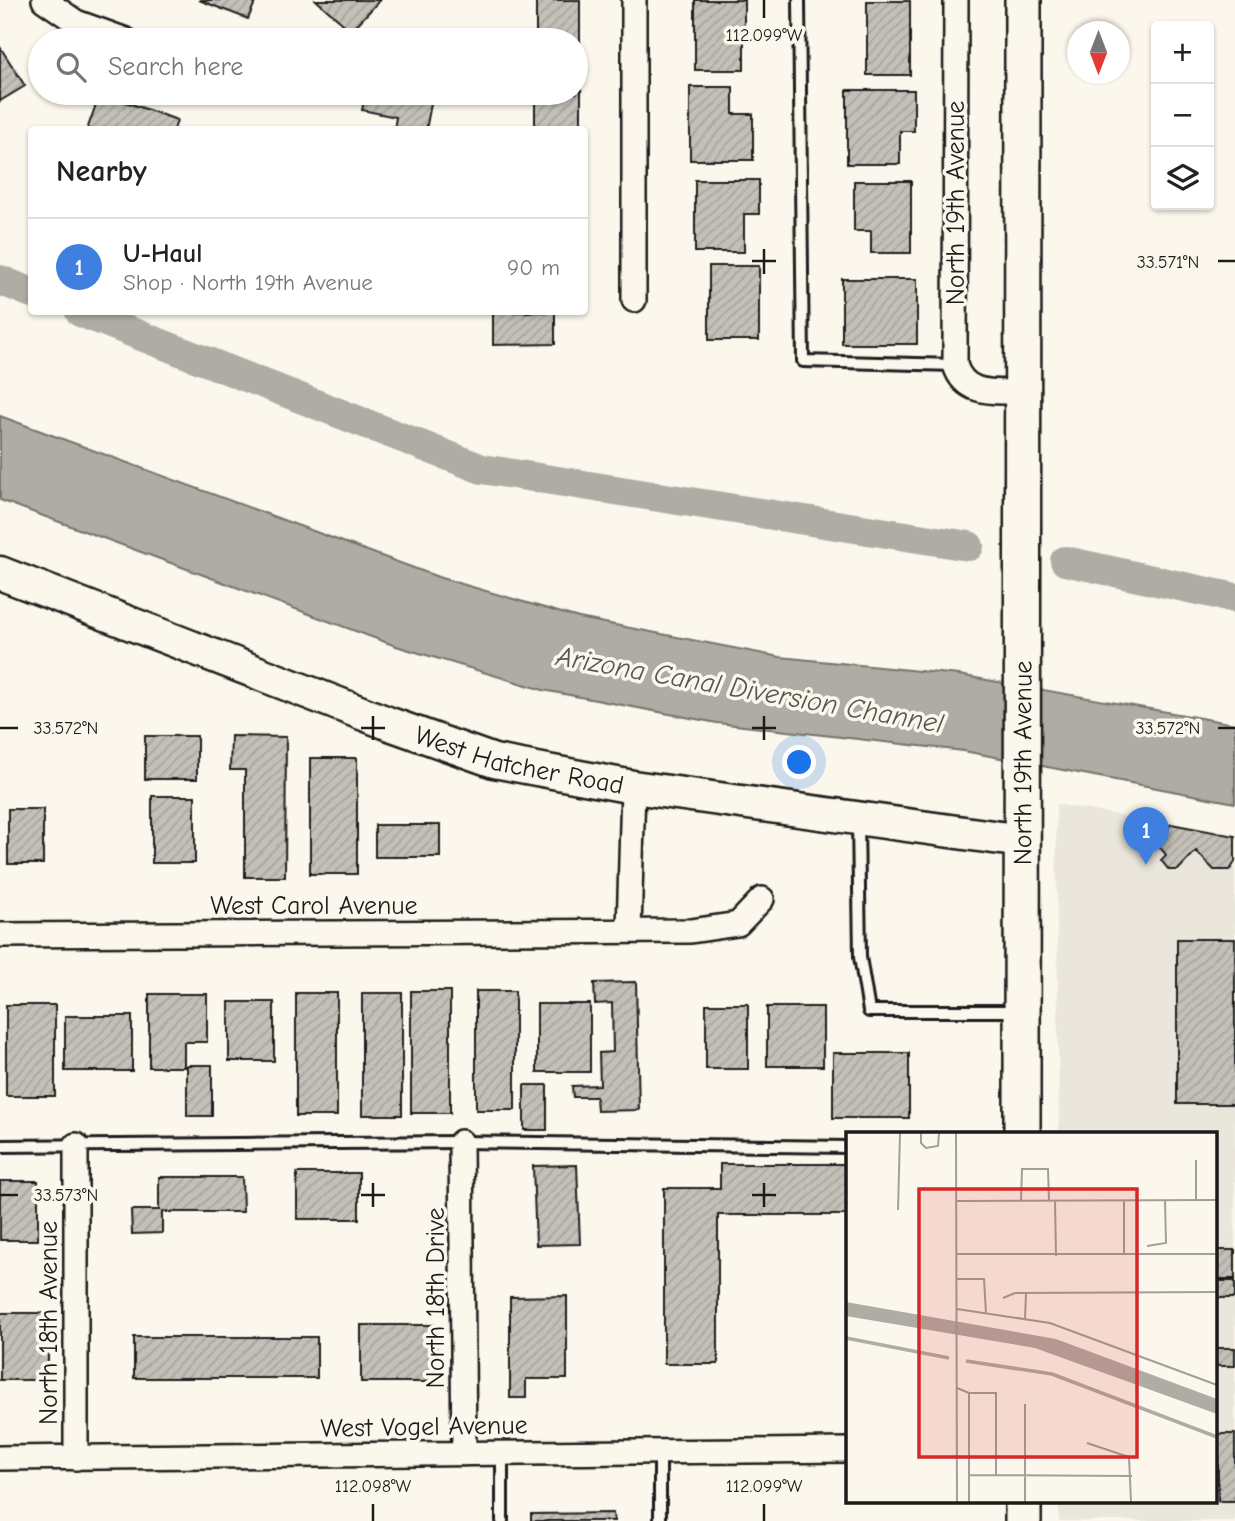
<!DOCTYPE html>
<meta charset="utf-8">
<style>
:root{--surface:#fff;--page:#f6f6f6;--text:#222;--muted:#767676;--line:#e0e0e0;--accent:#d93025}
body{margin:0;font-family:"Comic Neue",sans-serif;background:var(--page);color:var(--text)}
.controls{position:absolute;right:21px;top:21px;display:grid;overflow:hidden;border-radius:7px;box-shadow:0 2px 5px #0004}
.controls button{width:63px;height:63px;display:grid;place-items:center;padding:0;border:0;border-bottom:2px solid var(--line);background:var(--surface);color:var(--text);font:35px sans-serif}
.compass{position:absolute;left:1067px;top:21px;width:63px;height:63px;border-radius:50%;background:var(--surface);box-shadow:0 2px 5px #0004;rotate:180deg}
.you{position:absolute;left:800px;top:763px;width:24px;height:24px;margin:-18px;border:5px solid #fff;border-radius:50%;background:#1a73e8;box-shadow:0 0 0 10px #1a73e833}
.badge{display:grid;place-items:center;width:46px;height:46px;border-radius:50%;background:var(--accent);color:#fff;font-size:23px;font-weight:700}
.pin{position:absolute;translate:-50% -58px;filter:drop-shadow(0 2px 4px #0008)}
.pin::after{content:'';position:absolute;top:37px;width:24px;height:21px;background:inherit;clip-path:polygon(0 0,100% 0,50% 100%)}
.list{margin:0;padding:0;list-style:none}
h2{display:flex;justify-content:space-between;align-items:center;height:91px;margin:0;padding:0 28px;font-size:30px}
h2 small{font-size:23px;font-weight:400;color:var(--muted)}
.list li{display:grid;grid-template-columns:46px 1fr auto;gap:21px;align-items:center;box-sizing:border-box;height:98px;padding:0 28px;border-top:2px solid var(--line)}
.list b{display:block;font-size:26px;white-space:nowrap}
.list p{margin:0;font-size:23px;white-space:nowrap;color:var(--muted)}
.list em{font-size:23px;font-style:normal;color:var(--muted)}
.icon{flex:none;width:38px;height:38px;fill:none;stroke:currentColor;stroke-width:2;stroke-linecap:round;stroke-linejoin:round}
.map{position:relative;flex:none;width:1235px;height:1521px;overflow:hidden}
.search{position:absolute;background:var(--surface);box-shadow:0 2px 5px #0004;left:28px;top:28px;width:560px;height:77px;display:flex;align-items:center;gap:18px;box-sizing:border-box;padding:0 24px;border-radius:38px;color:var(--muted);font-size:26px}
.panel{position:absolute;background:var(--surface);box-shadow:0 2px 5px #0004;left:28px;top:126px;width:560px;height:189px;border-radius:7px}
.map>svg:first-child{display:block}
.built{fill:#eae6dc}
.water{fill:#afaca5;stroke:#74726e;stroke-width:2}
.lines{fill:none;stroke-linecap:round;stroke-linejoin:round}
.canal{stroke:#afaca5;stroke-width:30}
.building{fill:url(#building-hatch);stroke:#1c1c1c;stroke-width:2}
.lane-casing{stroke:#1c1c1c;stroke-width:16}
.street-casing{stroke:#1c1c1c;stroke-width:28}
.secondary-casing{stroke:#1c1c1c;stroke-width:37}
.primary-casing{stroke:#1c1c1c;stroke-width:40}
.lane{stroke:#fbf7ec;stroke-width:10}
.street{stroke:#fbf7ec;stroke-width:23}
.secondary{stroke:#fbf7ec;stroke-width:32}
.primary{stroke:#fbf7ec;stroke-width:35}
.ticks{fill:none;stroke:#1c1c1c;stroke-width:2.5}
.labels{text-anchor:middle;stroke-width:7;stroke-linejoin:round;paint-order:stroke}
.street-label{font-size:26px;fill:#1c1c1c;stroke:#fbf7ec}
.water-label{font-size:28px;font-style:italic;fill:#575653;stroke:#fbf7ec}
.inset-river{fill:none;stroke:#afaca5;stroke-width:3.5}
.inset-road{fill:none;stroke:#a29f99;stroke-width:2}
.view{fill:#d62828;fill-opacity:0.15;stroke:#d62828;stroke-width:3.5}
.inset-edge{fill:none;stroke:#1c1c1c;stroke-width:3.5}
.ticks-label{font-size:18px;text-anchor:middle;fill:#1c1c1c;stroke:#fbf7ec;stroke-width:7;stroke-linejoin:round;paint-order:stroke}
</style>
<div class="map">
<svg width="1235" height="1521" viewBox="0 0 1235 1521">
<defs>
<pattern id="building-hatch" width="6" height="6" patternUnits="userSpaceOnUse" patternTransform="scale(1.75)"><rect width="6" height="6" fill="#c3c0b8"/><path d="M-1 1l2-2M0 6l6-6M5 7l2-2" fill="none" stroke="#a7a49e"/></pattern>
</defs>
<rect width="100%" height="100%" fill="#fbf7ec"/>
<filter id="ink" filterUnits="userSpaceOnUse"><feTurbulence type="fractalNoise" baseFrequency=".0143" numOctaves="2"/><feDisplacementMap in="SourceGraphic" scale="14" xChannelSelector="R" yChannelSelector="G"/><feConvolveMatrix kernelMatrix="1 2 1 2 8 2 1 2 1" color-interpolation-filters="sRGB"/></filter>
<g filter="url(#ink)">
<path class="built" d="M1056,804L1235,836V1521H1059V1502H1216V1134H1059Z"/>
<path class="water" d="M0,416L441,578L579,618L780,657L959,675L1235,724V803L964,751L717,723L543,690L396,646L0,500Z"/>
<g class="lines">
<path class="canal" d="M0,280L32,293
M80,312L482,469L969,546
M1065,561L1235,598"/>
</g>
<path class="building" d="M199,0H256L248,19Z
M316,0H380L351,31Z
M536,0H580V70H576V40H536Z
M695,0H744V70H695Z
M867,1H910V75H867Z
M0,47L25,86L0,101Z
M690,87H733V114H753V160H690Z
M576,89H581V130H535V93H576Z
M847,90H914V131H900V164H847Z
M100,93L177,120L174,130H87Z
M366,93H433L426,130H394L396,117L362,110Z
M695,180H759V214H744V252H695Z
M854,181H911V253H871V231H854Z
M709,266H759V340H709Z
M842,279H917V344H842Z
M493,312H555V344L493,345Z
M145,736H197V779H145Z
M231,736L286,737L285,877H245V770H230Z
M310,758H357V874H310Z
M152,796H195V863H152Z
M8,809H43V864H8Z
M1171,824L1235,836V862L1230,870H1214L1196,851L1178,870H1169L1161,860L1166,855L1156,842Z
M375,825H440V857H375Z
M1177,939H1235V1104H1177Z
M636,982L639,1110L597,1111L596,1097H573L572,1086L600,1085L599,1053L613,1052L612,1003L595,1004L594,983Z
M411,991H450V1113H411Z
M476,991H515V1110H476Z
M296,993H337V1116H296Z
M362,993H402V1115H362Z
M149,994H207V1042H184V1067H149Z
M229,1002H274V1061H229Z
M537,1004H590V1072H537Z
M706,1004H748V1069H706Z
M6,1005H55V1096H6Z
M767,1007H823V1066H767Z
M65,1016H132V1071H65Z
M833,1053H909V1118H833Z
M187,1065H212V1116H187Z
M524,1085H547V1130H524Z
M720,1164H848V1215H718V1364H664V1188H720Z
M577,1165L580,1244L536,1245L533,1166Z
M297,1173H359V1219H297Z
M159,1177H242L243,1212H162V1233L132,1234L131,1210H159Z
M0,1181H38V1240H0Z
M1216,1250H1235V1279H1216Z
M1216,1281H1235V1298H1216Z
M567,1296V1379H526V1398H510V1297Z
M0,1313H48V1380H0Z
M361,1325H436V1382H361Z
M134,1337H317V1378H134Z
M1216,1348H1235V1366H1216Z
M1218,1434H1235V1501H1218Z
M613,1513L614,1521H531V1514Z"/>
<g class="lines">
<g class="lane-casing">
<path id="lane" d="M799,0L803,361L955,365
M858,821L860,957L869,1011H1019
M0,1146L461,1142L848,1147
M502,1521V1453
M660,1521V1452"/>
</g>
<g class="street-casing">
<path id="street" d="M44,0L76,22L126,40
M634,0V300
M956,0L955,365C965,397 995,391 1024,392
M629,931L633,787
M0,935L691,931L738,924L762,899
M461,1142L464,1454
M0,1458L848,1450
M76,1458V1145"/>
</g>
<g class="secondary-casing">
<g id="secondary">
<path id="s1" d="M0,573L390,724L494,761L633,787L1022,841"/>
</g>
</g>
<g class="primary-casing">
<g id="primary">
<path id="s2" d="M1022,1134L1023,0"/>
<path d="M1023,1502V1521"/>
</g>
</g>
<use href="#lane" class="lane"/>
<use href="#street" class="street"/>
<use href="#secondary" class="secondary"/>
<use href="#primary" class="primary"/>
</g>
</g>
<path class="ticks" d="M764,0V18M764,249V274M752,261H776M1218,261H1235M373,716V740M764,716V740M0,728H18M361,728H385M752,728H776M1218,728H1235M373,1183V1207M764,1183V1207M0,1195H18M361,1195H385M752,1195H776M373,1504V1521M764,1504V1521"/>
<g class="labels">
<g class="street-label">
<text transform="translate(955 203) rotate(-90)" y="9">North 19th Avenue</text>
<text dy="9" stroke="none"><textPath href="#s1" startOffset="553">West Hatcher Road</textPath></text>
<text dy="9" stroke="none"><textPath href="#s2" startOffset="371">North 19th Avenue</textPath></text>
<text x="314" y="914">West Carol Avenue</text>
<text transform="translate(435 1298) rotate(-90)" y="9">North 18th Drive</text>
<text transform="translate(48 1323) rotate(-90)" y="9">North 18th Avenue</text>
<text transform="translate(424 1426) rotate(-1)" y="9">West Vogel Avenue</text>
</g>
<g class="water-label">
<text transform="translate(750 689) rotate(10)" y="10">Arizona Canal Diversion Channel</text>
</g>
</g>
<g transform="translate(846 1132)">
<rect width="371" height="371" fill="#fbf7ec"/>
<path d="M0,170L210,207L371,267V282L189,216L0,184Z" fill="#afaca5"/>
<path class="inset-river" d="M0,206L103,226M120,229L206,242L371,305"/>
<path class="inset-road" d="M75,1V11L80,16L92,14L93,1M110,1L111,370M350,68V28M111,69L371,68M175,69L176,37H202L203,69M209,69L210,124M52,78L54,1M301,114L320,111L319,68M111,122H371M278,123V68M111,147H138L140,181M157,166L169,161L371,160M111,177L204,191L371,253M179,186L180,161M111,256L123,261V370M123,261H150V344M179,272V370M241,311L283,325L285,370M123,343L286,344"/>
<path class="view" d="M73,57H291V325H73Z"/>
<rect width="371" height="371" class="inset-edge"/>
</g>
<g class="ticks-label">
<text x="764" y="41">112.099°W</text>
<text x="1168" y="268">33.571°N</text>
<text x="1168" y="734">33.572°N</text>
<text x="66" y="734">33.572°N</text>
<text x="66" y="1201">33.573°N</text>
<text x="373" y="1492">112.098°W</text>
<text x="764" y="1492">112.099°W</text>
</g>
</svg>
<div class="controls">
<button>+</button>
<button>−</button>
<button><svg class="icon" aria-label="layers" viewBox="0 0 24 24"><path d="M12 4l9 5-9 5-9-5zM3 14l9 5 9-5"/></svg></button>
</div>
<svg class="compass" viewBox="-18 -18 36 36"><path d="M0-13l5 13h-10z" fill="#e53935"/><path d="M0 13l5-13h-10z" fill="#767676"/></svg>
<div class="you"></div>
<div class="pin badge" style="left:1146px;top:865px;background:#3f7fe0">1</div>
<div class="search"><svg class="icon" aria-label="search" viewBox="0 0 24 24"><circle cx="10" cy="10" r="6"/><path d="M15 15l6 6"/></svg>Search here</div>
<section class="panel">
<h2>Nearby<small></small></h2>
<ul class="list">
<li><span class="badge" style="background:#3f7fe0">1</span><div><b>U-Haul</b><p>Shop · North 19th Avenue</p></div><em>90 m</em></li>
</ul>
</section>
</div>
